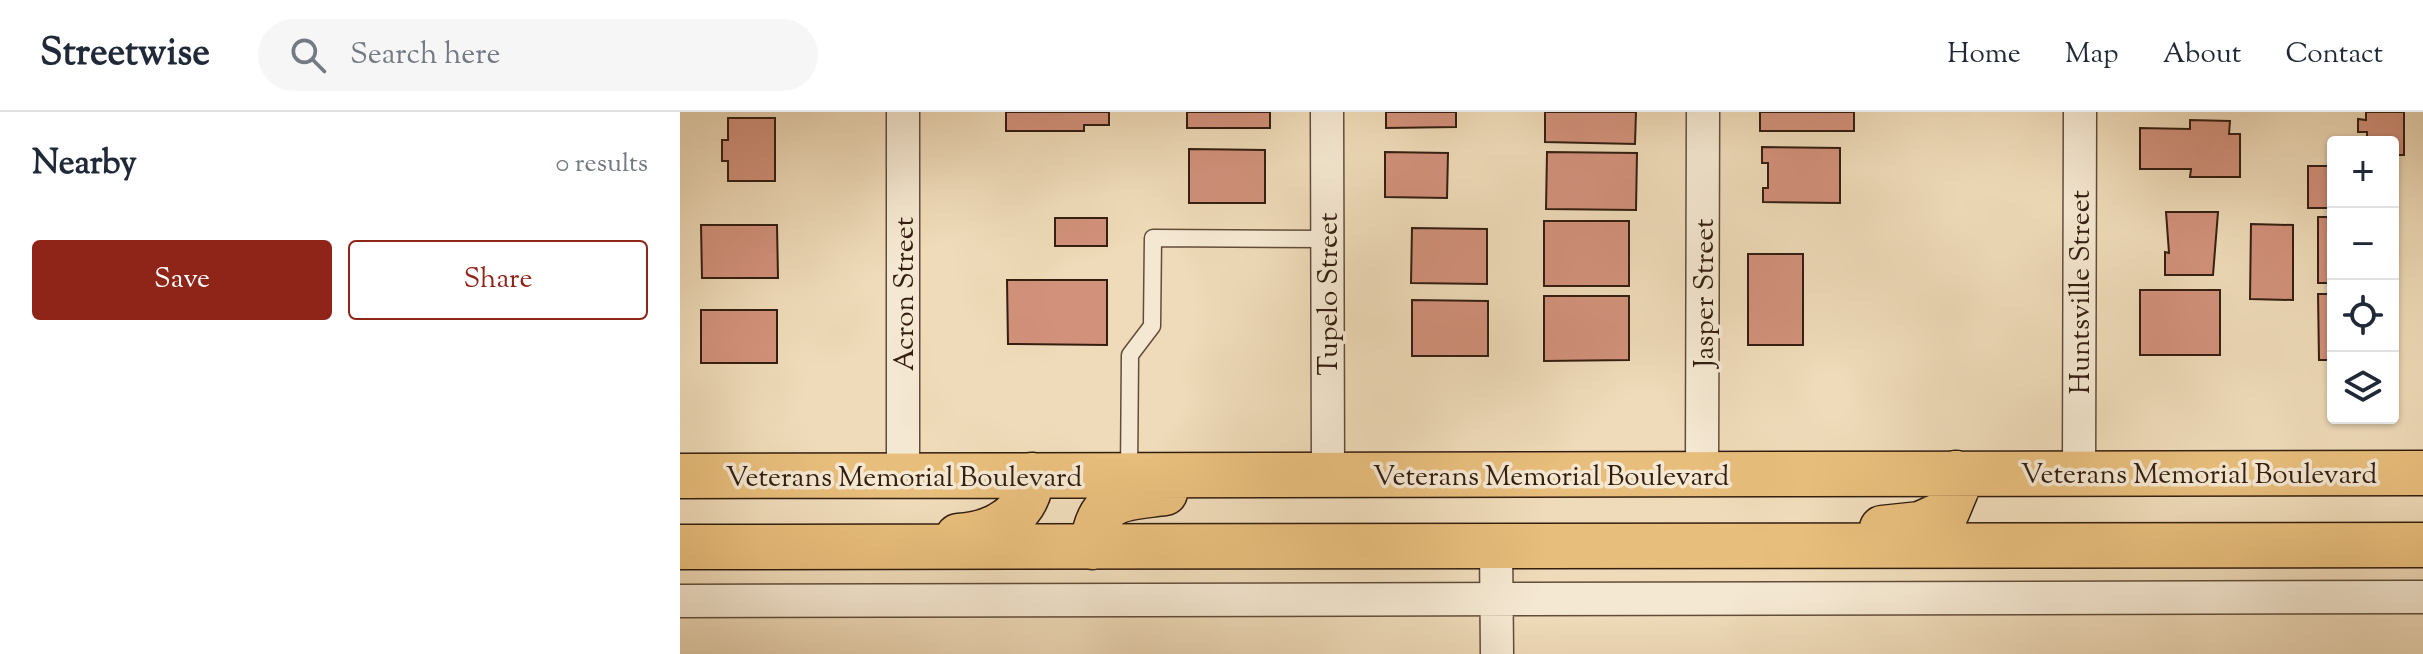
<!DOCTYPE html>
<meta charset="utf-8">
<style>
:root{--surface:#fff;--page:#f6f6f7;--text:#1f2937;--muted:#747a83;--line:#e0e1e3;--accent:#8f2418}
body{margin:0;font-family:"Sorts Mill Goudy",serif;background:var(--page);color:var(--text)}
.controls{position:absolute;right:24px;top:24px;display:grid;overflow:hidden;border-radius:8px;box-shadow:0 2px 6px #0004}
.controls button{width:72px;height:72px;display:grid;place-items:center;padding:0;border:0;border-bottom:2px solid var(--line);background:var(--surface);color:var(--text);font:40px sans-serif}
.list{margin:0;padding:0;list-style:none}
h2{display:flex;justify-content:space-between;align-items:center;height:104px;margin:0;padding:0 32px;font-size:34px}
h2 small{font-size:26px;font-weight:400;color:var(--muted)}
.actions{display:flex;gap:16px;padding:24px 32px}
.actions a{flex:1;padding:18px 0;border:2px solid var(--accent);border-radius:8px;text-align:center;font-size:28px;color:var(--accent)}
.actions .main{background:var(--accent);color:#fff}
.icon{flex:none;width:44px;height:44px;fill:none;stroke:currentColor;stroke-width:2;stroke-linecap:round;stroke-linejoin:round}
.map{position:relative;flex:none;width:1743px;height:542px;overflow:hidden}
header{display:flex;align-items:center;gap:48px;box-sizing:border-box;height:112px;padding:0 40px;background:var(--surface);border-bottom:2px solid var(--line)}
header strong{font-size:38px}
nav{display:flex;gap:44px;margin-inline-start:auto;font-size:28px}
.search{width:560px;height:72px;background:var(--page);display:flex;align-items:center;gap:20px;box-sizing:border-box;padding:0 28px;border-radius:44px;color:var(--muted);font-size:30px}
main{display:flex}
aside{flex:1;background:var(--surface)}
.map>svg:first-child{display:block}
.building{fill:#d2917b;stroke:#331e10;stroke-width:2}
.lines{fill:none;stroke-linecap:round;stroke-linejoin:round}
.lane-casing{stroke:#624d3a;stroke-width:19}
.street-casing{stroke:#624d3a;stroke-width:35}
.primary-casing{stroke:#331e10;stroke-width:47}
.lane{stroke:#f5e8d2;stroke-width:16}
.street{stroke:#f5e8d2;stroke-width:32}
.primary{stroke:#e8be7c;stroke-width:44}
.labels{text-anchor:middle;stroke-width:7;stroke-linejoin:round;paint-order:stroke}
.street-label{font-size:28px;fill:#331e10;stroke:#f5e8d2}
</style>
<header>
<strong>Streetwise</strong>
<div class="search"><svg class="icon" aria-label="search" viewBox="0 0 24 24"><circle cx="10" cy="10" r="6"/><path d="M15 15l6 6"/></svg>Search here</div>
<nav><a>Home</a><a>Map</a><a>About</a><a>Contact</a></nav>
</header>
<main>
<aside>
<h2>Nearby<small>0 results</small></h2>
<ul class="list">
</ul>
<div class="actions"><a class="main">Save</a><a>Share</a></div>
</aside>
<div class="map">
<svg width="1743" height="542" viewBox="0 0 1743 542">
<rect width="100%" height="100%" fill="#efdbb9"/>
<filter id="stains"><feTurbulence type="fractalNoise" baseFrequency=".0025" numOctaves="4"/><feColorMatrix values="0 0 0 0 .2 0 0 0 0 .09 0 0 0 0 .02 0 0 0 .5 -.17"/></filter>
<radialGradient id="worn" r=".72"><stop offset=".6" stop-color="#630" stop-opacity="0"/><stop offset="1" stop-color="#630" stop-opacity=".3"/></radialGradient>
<path class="building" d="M326,0H429V13H404V19H326Z
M507,0H590V16H507Z
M706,0H776V15L706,16Z
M865,0H956L955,32L865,30Z
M1080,0H1174V19H1080Z
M1686,0H1724V43H1713V30H1687V20H1678V7L1686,8Z
M48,6H95V69H48V49H42V28H48Z
M1510,8L1550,9L1549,22H1560V65H1510L1511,57H1460V16L1510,17Z
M1082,35L1160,36V91L1083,90V76H1088V51H1082Z
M509,37L585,38V91H509Z
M705,40L768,41L767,86L705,85Z
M867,40L957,41L956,98L866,97Z
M1628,54H1653V96H1628Z
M1486,100H1538L1533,163H1485V140L1489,141Z
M1638,105H1653V171H1638Z
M375,106H427V134H375Z
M864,109H949V174H864Z
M1571,112L1613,113V188L1570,187Z
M21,113H97L98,166H22Z
M732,116L807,117V172L731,171Z
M1068,142H1123V233H1068Z
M327,168H427V233L328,232Z
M1460,178H1540V243H1460Z
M1638,182H1653V248H1639Z
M864,184H949V248L864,249Z
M732,188L808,189V244H732Z
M21,198H97V251H21Z"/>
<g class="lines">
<g class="lane-casing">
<path id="lane" d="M449,362L450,243L472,214L473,126L647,127"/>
</g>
<g class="street-casing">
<path id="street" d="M223,0V363
M647,0L648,364
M1022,361L1023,0
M1399,361L1400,0
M816,435L817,542
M0,489L1743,485"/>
</g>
<g class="primary-casing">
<path id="primary" d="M0,364L1743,361
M1202,416L1240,412L1267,400L1277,376L1276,361
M278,424C314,422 349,404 352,363
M0,435L1743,433
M412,435C418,383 441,387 485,381"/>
</g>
<use href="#lane" class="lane"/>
<use href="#street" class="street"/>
<use href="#primary" class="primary"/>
</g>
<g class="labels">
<g class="street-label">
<text transform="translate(1399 180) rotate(-90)" y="10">Huntsville Street</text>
<text transform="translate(1023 181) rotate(-90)" y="10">Jasper Street</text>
<text transform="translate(223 182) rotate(-90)" y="10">Acron Street</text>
<text transform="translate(647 182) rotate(-90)" y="10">Tupelo Street</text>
<text x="1519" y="371">Veterans Memorial Boulevard</text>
<text x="871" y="373">Veterans Memorial Boulevard</text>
<text x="224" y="374">Veterans Memorial Boulevard</text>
</g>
</g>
<rect width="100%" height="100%" filter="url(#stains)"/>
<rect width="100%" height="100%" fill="url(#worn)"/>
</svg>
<div class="controls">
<button>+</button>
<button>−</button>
<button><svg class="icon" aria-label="locate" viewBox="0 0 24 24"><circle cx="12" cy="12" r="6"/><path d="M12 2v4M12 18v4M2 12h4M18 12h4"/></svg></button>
<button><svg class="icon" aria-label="layers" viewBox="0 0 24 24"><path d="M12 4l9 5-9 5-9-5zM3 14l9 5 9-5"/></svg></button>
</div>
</div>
</main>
